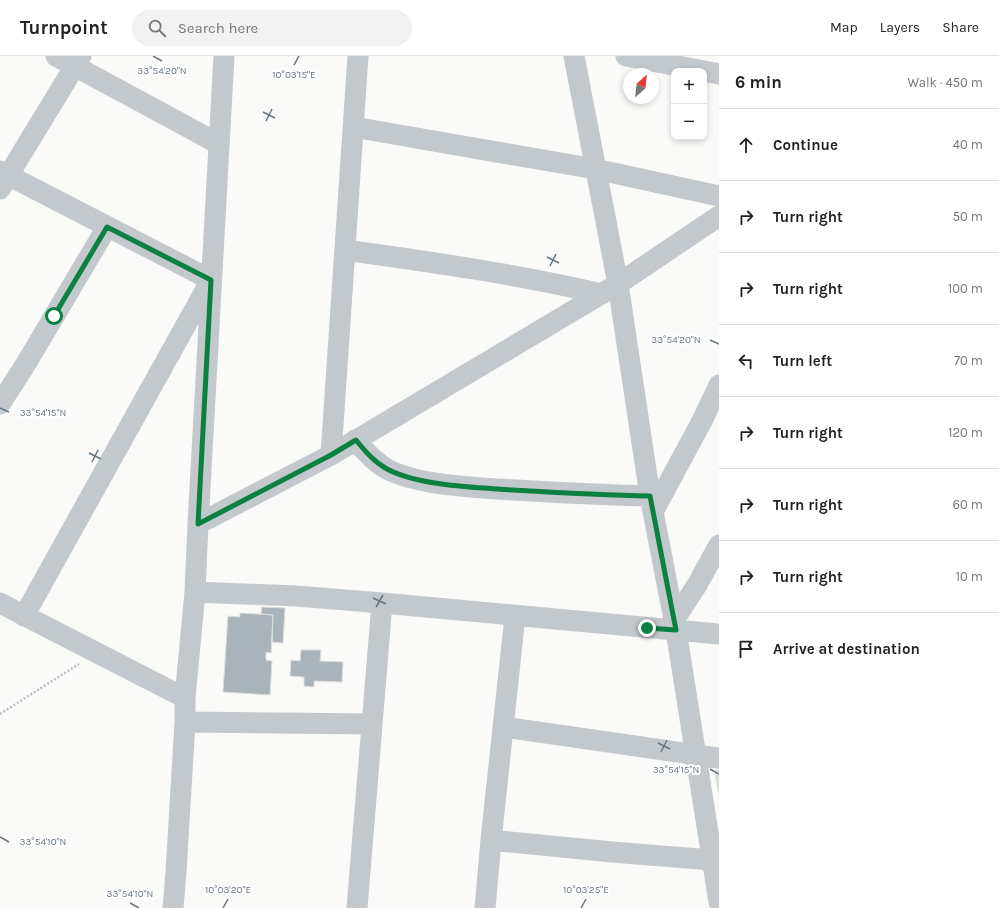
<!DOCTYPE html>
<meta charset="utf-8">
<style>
:root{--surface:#fff;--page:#f2f2f2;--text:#222;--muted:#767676;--line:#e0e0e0}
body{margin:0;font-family:Karla,sans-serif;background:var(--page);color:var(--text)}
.controls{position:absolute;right:12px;top:12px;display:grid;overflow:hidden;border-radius:8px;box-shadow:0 2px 6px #0003}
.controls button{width:36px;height:36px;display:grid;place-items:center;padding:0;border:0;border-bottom:1px solid var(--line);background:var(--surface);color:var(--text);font:20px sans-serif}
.compass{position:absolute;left:623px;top:12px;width:36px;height:36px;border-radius:50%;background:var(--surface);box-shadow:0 2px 6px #0003;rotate:27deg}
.stop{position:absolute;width:12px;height:12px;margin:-9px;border:3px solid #0b8043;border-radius:50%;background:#fff}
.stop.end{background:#0b8043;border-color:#fff;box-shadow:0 1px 4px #0008}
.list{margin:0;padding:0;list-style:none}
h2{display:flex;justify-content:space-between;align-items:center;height:52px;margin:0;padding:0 16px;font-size:17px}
h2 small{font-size:13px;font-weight:400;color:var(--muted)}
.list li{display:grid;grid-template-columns:26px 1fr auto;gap:12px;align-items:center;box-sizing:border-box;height:72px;padding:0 16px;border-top:1px solid var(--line)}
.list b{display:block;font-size:15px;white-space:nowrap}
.list em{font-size:13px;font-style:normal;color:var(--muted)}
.icon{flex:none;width:22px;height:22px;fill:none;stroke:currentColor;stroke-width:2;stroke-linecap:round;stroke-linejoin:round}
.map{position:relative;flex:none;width:719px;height:852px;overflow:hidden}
header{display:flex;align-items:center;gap:24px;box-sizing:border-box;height:56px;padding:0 20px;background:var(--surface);border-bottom:1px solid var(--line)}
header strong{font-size:19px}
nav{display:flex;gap:22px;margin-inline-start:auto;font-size:14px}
.search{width:280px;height:36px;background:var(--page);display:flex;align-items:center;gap:10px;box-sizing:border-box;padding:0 14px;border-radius:22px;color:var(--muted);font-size:15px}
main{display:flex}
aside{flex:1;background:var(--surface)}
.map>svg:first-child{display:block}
.green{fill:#dadfd7}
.building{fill:#aab3b9;stroke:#dcdcda}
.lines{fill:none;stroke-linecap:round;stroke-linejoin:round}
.path{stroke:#bbbfc2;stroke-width:2.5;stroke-dasharray:2 2;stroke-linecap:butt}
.minor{stroke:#c3c8cc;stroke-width:21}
.route{stroke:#0b8043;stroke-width:5}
.ticks{fill:none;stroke:#657683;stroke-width:1.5}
.ticks-label{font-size:10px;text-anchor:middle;fill:#657683;stroke:#fff;stroke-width:4;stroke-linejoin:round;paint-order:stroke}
</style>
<header>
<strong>Turnpoint</strong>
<div class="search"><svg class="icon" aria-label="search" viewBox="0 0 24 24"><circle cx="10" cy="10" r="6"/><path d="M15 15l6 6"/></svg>Search here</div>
<nav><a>Map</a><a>Layers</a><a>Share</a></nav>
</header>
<main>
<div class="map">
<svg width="719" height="852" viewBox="0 0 719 852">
<rect width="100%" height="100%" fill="#fafaf8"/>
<path class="green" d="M719,712V740L714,716Z"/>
<path class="building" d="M262,551L285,552L283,587L272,586L273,559L261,558Z
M240,557L273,559L271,597L266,596V604L272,605L270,639L223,636L228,560L240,561Z
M301,594H321L320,605L343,606L342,626L314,625V631L304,630V621L290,620L291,604L300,605Z"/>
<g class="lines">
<path class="path" d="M0,658L79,608"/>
<path class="minor" d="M56,0L219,88
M574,0L618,228L650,440L676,574L719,846
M626,0L719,18
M353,71L595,113L719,140
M0,115L211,224L24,560
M0,133L81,0
M345,194C431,206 517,218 602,238
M0,348L24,311L107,171
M355,384C365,395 374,406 387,413C415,428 466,431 497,433C548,436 599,439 650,440
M331,399L358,0
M654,454L702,365L719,329
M198,468L331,399L618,228L719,160
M195,536L296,540L382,547L719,578
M0,547L185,642
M674,564L697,529L719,489
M185,666L371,668
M504,671L719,702
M491,784L612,796L712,804
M173,852L176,816L185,666V642L195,536L198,468L224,0
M357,852L382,547
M485,852L491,784L515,560"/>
</g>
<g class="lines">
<path class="route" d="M54,260L107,171L211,224L198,468L331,399L356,384C365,395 374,406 387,413C415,428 465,431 497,433C548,436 599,439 650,440L676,574L647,572"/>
</g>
<path class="ticks" d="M153,0L162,5M294,9L299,0M263,56L275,62M266,65L272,53M547,201L559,207M550,210L556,198M710,284L719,288M0,352L9,356M89,397L101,403M92,406L98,394M373,542L386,548M376,551L383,539M658,687L670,693M661,696L667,684M710,713L719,718M0,781L9,786M130,847L139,852M223,852L228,843M581,852L586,843"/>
<g class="ticks-label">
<text x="162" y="18">33°54'20"N</text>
<text x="294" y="22">10°03'15"E</text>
<text x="676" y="287">33°54'20"N</text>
<text x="43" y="360">33°54'15"N</text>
<text x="676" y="717">33°54'15"N</text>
<text x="43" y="789">33°54'10"N</text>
<text x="228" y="837">10°03'20"E</text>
<text x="586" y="837">10°03'25"E</text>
<text x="130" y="841">33°54'10"N</text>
</g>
</svg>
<div class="controls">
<button>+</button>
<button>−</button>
</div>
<svg class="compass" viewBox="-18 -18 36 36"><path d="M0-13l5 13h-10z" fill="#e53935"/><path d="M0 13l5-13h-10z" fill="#767676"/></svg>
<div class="stop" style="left:54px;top:260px"></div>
<div class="stop end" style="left:647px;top:572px"></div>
</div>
<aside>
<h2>6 min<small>Walk · 450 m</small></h2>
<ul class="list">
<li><svg class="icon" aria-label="ahead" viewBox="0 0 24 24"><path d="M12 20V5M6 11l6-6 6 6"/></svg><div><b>Continue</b></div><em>40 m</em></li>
<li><svg class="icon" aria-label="right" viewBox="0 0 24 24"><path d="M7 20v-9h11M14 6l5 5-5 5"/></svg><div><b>Turn right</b></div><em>50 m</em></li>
<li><svg class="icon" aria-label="right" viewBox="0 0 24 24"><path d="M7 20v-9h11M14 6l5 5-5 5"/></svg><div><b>Turn right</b></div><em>100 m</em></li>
<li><svg class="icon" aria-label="left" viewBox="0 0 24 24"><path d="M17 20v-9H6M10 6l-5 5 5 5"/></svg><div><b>Turn left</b></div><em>70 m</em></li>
<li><svg class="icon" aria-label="right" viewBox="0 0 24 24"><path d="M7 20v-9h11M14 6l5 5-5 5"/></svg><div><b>Turn right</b></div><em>120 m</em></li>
<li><svg class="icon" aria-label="right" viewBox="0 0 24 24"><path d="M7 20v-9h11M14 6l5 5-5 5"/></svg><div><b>Turn right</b></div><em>60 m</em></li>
<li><svg class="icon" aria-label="right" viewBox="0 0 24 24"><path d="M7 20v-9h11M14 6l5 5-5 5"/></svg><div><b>Turn right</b></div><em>10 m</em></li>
<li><svg class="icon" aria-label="arrive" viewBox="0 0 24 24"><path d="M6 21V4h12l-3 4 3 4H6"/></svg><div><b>Arrive at destination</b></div></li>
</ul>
</aside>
</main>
